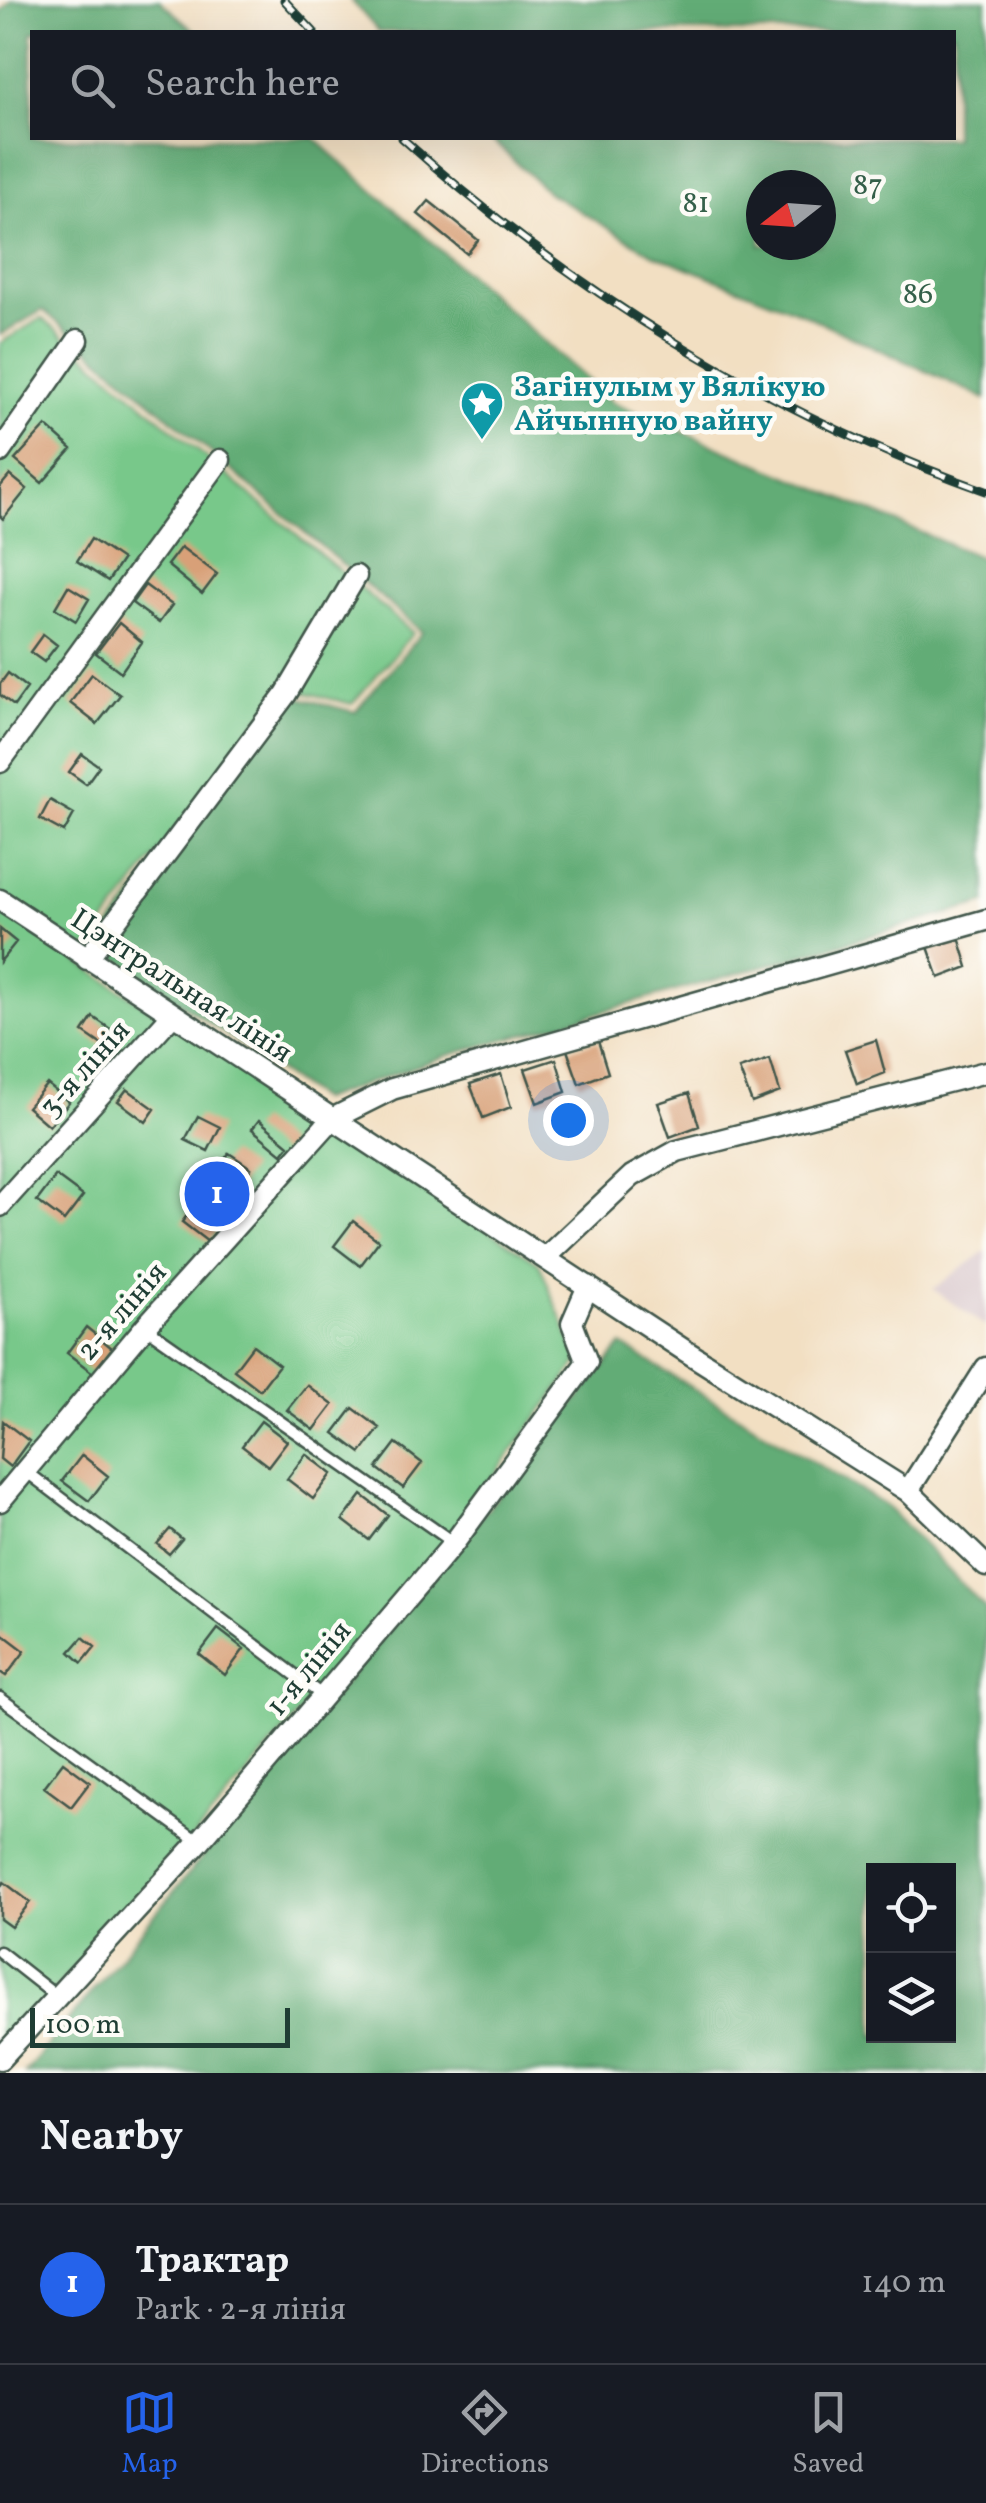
<!DOCTYPE html>
<meta charset="utf-8">
<style>
:root{--surface:#171b24;--page:#242831;--text:#f1f3f6;--muted:#9ea1a6;--line:#363941;--accent:#2563eb}
body{margin:0;font-family:Vollkorn,serif;background:var(--page);color:var(--text)}
.controls{position:absolute;right:30px;bottom:30px;display:grid;overflow:hidden;border-radius:0px;box-shadow:0 10px 40px #0002}
.controls button{width:90px;height:90px;display:grid;place-items:center;padding:0;border:0;border-bottom:2px solid var(--line);background:var(--surface);color:var(--text);font:50px sans-serif}
.compass{position:absolute;left:746px;top:170px;width:90px;height:90px;border-radius:50%;background:var(--surface);box-shadow:0 10px 40px #0002;rotate:253deg}
.scale{position:absolute;left:30px;bottom:25px;width:260px;box-sizing:border-box;padding-left:10px;border:5px solid #1f3d34;border-top:0;font-size:28px;line-height:35px;white-space:nowrap;color:#1f3d34;-webkit-text-stroke:8px #fdfcf7;paint-order:stroke}
.you{position:absolute;left:568px;top:1120px;width:35px;height:35px;margin:-25px;border:8px solid #fff;border-radius:50%;background:#1a73e8;box-shadow:0 0 0 15px #1a73e833}
.badge{display:grid;place-items:center;width:65px;height:65px;border-radius:50%;background:var(--accent);color:#fff;font-size:32px;font-weight:700}
.pin{position:absolute;translate:-50% -50%;border:5px solid #fff;box-shadow:0 2px 10px #0006}
.list{margin:0;padding:0;list-style:none}
h2{display:flex;justify-content:space-between;align-items:center;height:130px;margin:0;padding:0 40px;font-size:42px}
h2 small{font-size:32px;font-weight:400;color:var(--muted)}
.list li{display:grid;grid-template-columns:65px 1fr auto;gap:30px;align-items:center;box-sizing:border-box;height:160px;padding:0 40px;border-top:2px solid var(--line)}
.list b{display:block;font-size:38px;white-space:nowrap}
.list p{margin:0;font-size:32px;white-space:nowrap;color:var(--muted)}
.list em{font-size:32px;font-style:normal;color:var(--muted)}
.icon{flex:none;width:55px;height:55px;fill:none;stroke:currentColor;stroke-width:2;stroke-linecap:round;stroke-linejoin:round}
.map{position:relative;flex:none;width:986px;height:2073px;overflow:hidden}
.search{position:absolute;background:var(--surface);box-shadow:0 10px 40px #0002;left:30px;right:30px;top:30px;height:110px;display:flex;align-items:center;gap:25px;box-sizing:border-box;padding:0 35px;border-radius:0px;color:var(--muted);font-size:38px}
.sheet{height:290px;background:var(--surface)}
nav{display:flex;justify-content:space-around;align-items:center;box-sizing:border-box;height:140px;border-top:2px solid var(--line);background:var(--surface);font-size:28px;color:var(--muted)}
nav a{display:grid;justify-items:center;gap:5px}
nav .on{color:var(--accent)}
.map>svg:first-child{display:block}
.industrial{fill:#d2bec4}
.green{fill:#78c88a;stroke:#4c825f;stroke-width:2.5}
.forest{fill:#62ac76;stroke:#407455;stroke-width:2.5;fill-rule:evenodd}
.building{fill:#d8a078}
.lines{fill:none;stroke-linecap:round;stroke-linejoin:round}
.lane-casing{stroke:#3f5549;stroke-width:15}
.street-casing{stroke:#3f5549;stroke-width:25}
.lane{stroke:#fff;stroke-width:10}
.street{stroke:#fff;stroke-width:20}
.rail-casing{stroke:#1f3d34;stroke-width:9}
.rail{stroke:#fdfcf7;stroke-width:5;stroke-dasharray:15;stroke-linecap:butt}
.labels{text-anchor:middle;stroke-width:9;stroke-linejoin:round;paint-order:stroke}
.park-label{font-size:30px;fill:#35604a;stroke:#fdfcf7}
.culture-label{font-size:30px;font-weight:bold;fill:#0d838f;stroke:#fdfcf7;text-anchor:start}
.street-label{font-size:30px;fill:#1f3d34;stroke:#fdfcf7}
</style>
<div class="map">
<svg width="986" height="2073" viewBox="0 0 986 2073">
<rect width="100%" height="100%" fill="#fdfcf7"/>
<filter id="ink" filterUnits="userSpaceOnUse"><feTurbulence type="fractalNoise" baseFrequency=".01" numOctaves="2"/><feDisplacementMap in="SourceGraphic" scale="20" xChannelSelector="R" yChannelSelector="G"/><feConvolveMatrix kernelMatrix="1 2 1 2 8 2 1 2 1" color-interpolation-filters="sRGB"/></filter>
<filter id="wash" filterUnits="userSpaceOnUse"><feTurbulence type="fractalNoise" baseFrequency=".0048" numOctaves="4" result="noise"/><feDisplacementMap in="SourceGraphic" scale="40" xChannelSelector="R" yChannelSelector="G"/><feGaussianBlur stdDeviation="2.25" result="paint"/><feColorMatrix in="noise" values="0 0 0 0 0 0 0 0 0 0 0 0 0 0 0 0 0 1.4 0 .05"/><feComposite in="paint" operator="in"/></filter>
<g filter="url(#wash)">
<rect width="100%" height="100%" fill="#f2dfc2"/>
<path class="industrial" d="M986,1251V1327L933,1289Z"/>
<path class="green" d="M42,318L413,633L352,704L283,687L77,961L539,1263L579,1361L448,1538L194,1837L0,2049V343Z"/>
<path class="forest" d="M12,0H159L196,32H32V138H314L612,402L986,560V903L446,1056L320,1100L97,945L286,694L355,712L422,632L43,310L0,335V12Z
M351,0H986V399L799,312L653,254L549,193L490,138H954V32H379ZM821,185V245H761V185Z
M622,1345L886,1506L986,1609V2073H25ZM874,1870H948V2036H874Z"/>
<g id="blocks">
<path class="building" d="M429,201L478,240L467,254L418,214Z
M46,426L72,449L42,483L15,460Z
M10,475L27,489L3,519L0,516V487Z
M91,539L122,560L108,581L77,561Z
M181,547L217,574L202,594L167,565Z
M145,585L172,605L159,623L132,603Z
M68,586L89,599L76,621L55,608Z
M119,623L142,642L121,672L96,653Z
M43,634L57,645L44,662L30,652Z
M8,673L27,688L14,706L0,695V684Z
M92,674L120,695L97,724L70,703Z
M82,754L99,766L86,784L69,772Z
M50,800L74,814L64,832L40,819Z
M0,929L16,942L0,962Z
M958,934L968,967L939,978L927,944Z
M93,1017L112,1030L102,1045L83,1032Z
M876,1040L885,1073L857,1084L845,1050Z
M598,1041L608,1073L579,1084L567,1050Z
M556,1059L566,1092L537,1103L525,1069Z
M770,1059L780,1092L752,1103L739,1069Z
M501,1074L511,1107L483,1118L470,1084Z
M47,1084L69,1102L49,1126L27,1107Z
M127,1089L155,1109L146,1122L118,1101Z
M689,1093L699,1126L670,1137L658,1103Z
M198,1116L220,1127L208,1151L185,1140Z
M259,1120L289,1145L282,1154L252,1129Z
M229,1153L251,1168L234,1193L213,1177Z
M56,1176L83,1196L64,1221L37,1201Z
M201,1197L227,1217L208,1242L182,1222Z
M353,1221L379,1241L360,1266L334,1246Z
M86,1327L112,1348L93,1373L67,1353Z
M253,1345L279,1365L260,1390L234,1370Z
M307,1385L333,1405L314,1430L287,1410Z
M353,1408L380,1428L361,1453L334,1433Z
M3,1421L29,1441L10,1467L0,1459Z
M261,1421L287,1441L268,1466L242,1446Z
M396,1443L422,1463L403,1488L377,1468Z
M306,1454L332,1474L313,1499L287,1479Z
M82,1455L108,1476L89,1501L62,1481Z
M362,1495L388,1515L369,1540L343,1520Z
M170,1529L182,1539L169,1554L157,1544Z
M218,1629L244,1649L225,1675L199,1654Z
M0,1632L25,1651L6,1676L0,1672Z
M83,1637L95,1647L82,1663L70,1652Z
M63,1762L90,1782L71,1807L44,1787Z
M4,1882L30,1902L11,1927L0,1919V1887Z"/>
</g>
</g>
<g filter="url(#ink)">
<use href="#blocks" fill-opacity="0" stroke="#3f5549" stroke-width="2.5"/>
<g class="lines">
<g class="lane-casing">
<path id="lane" d="M145,1327L454,1543
M27,1472L323,1696
M0,1698L199,1842
M0,1952L56,1996"/>
</g>
<g class="street-casing">
<path id="street" d="M0,452L78,340
M0,762L220,460
M0,900L684,1350L908,1491L986,1566
M87,959L286,694L356,576
M0,1206L173,1014
M545,1258L632,1176L677,1151L986,1072
M908,1491L986,1368
M0,1501L145,1327L332,1119L392,1089L986,920
M0,2059L199,1842L454,1543L587,1362L572,1323L588,1286"/>
</g>
<use href="#lane" class="lane"/>
<use href="#street" class="street"/>
<g class="rail-casing">
<path id="rail" d="M284,0L314,32
M402,138C571,290 771,415 986,491"/>
</g>
<use href="#rail" class="rail"/>
</g>
</g>
<defs>
<g id="sight-pin" transform="scale(2.25)"><path d="M0 17L-7.5 6A9.5 9.5 0 1 1 7.5 6Z" fill="#0f9aa8" stroke="#fdfcf7"/><path d="M0-6L1.8-2.2L6-1.7L2.9 1.2L3.7 5.4L0 3.3L-3.7 5.4L-2.9 1.2L-6-1.7L-1.8-2.2Z" fill="#fff"/></g>
</defs>
<g fill-rule="evenodd">
<use href="#sight-pin" x="482" y="403"/>
</g>
<g class="labels">
<g class="park-label">
<text x="868" y="194">87</text>
<text x="696" y="212">81</text>
<text x="918" y="303">86</text>
</g>
<g class="culture-label">
<text x="514" y="396">Загінулым у Вялікую<tspan x="514" dy="34">Айчынную вайну</tspan></text>
</g>
<g class="street-label">
<text transform="translate(182 985) rotate(33)" y="10">Цэнтральная лінія</text>
<text transform="translate(84 1068) rotate(-48)" y="10">3-я лінія</text>
<text transform="translate(121 1311) rotate(-49)" y="10">2-я лінія</text>
<text transform="translate(308 1668) rotate(-50)" y="10">1-я лінія</text>
</g>
</g>
</svg>
<div class="controls">
<button><svg class="icon" aria-label="locate" viewBox="0 0 24 24"><circle cx="12" cy="12" r="6"/><path d="M12 2v4M12 18v4M2 12h4M18 12h4"/></svg></button>
<button><svg class="icon" aria-label="layers" viewBox="0 0 24 24"><path d="M12 4l9 5-9 5-9-5zM3 14l9 5 9-5"/></svg></button>
</div>
<svg class="compass" viewBox="-18 -18 36 36"><path d="M0-13l5 13h-10z" fill="#e53935"/><path d="M0 13l5-13h-10z" fill="#9ea1a6"/></svg>
<div class="scale">100 m</div>
<div class="you"></div>
<div class="pin badge" style="left:217px;top:1194px">1</div>
<div class="search"><svg class="icon" aria-label="search" viewBox="0 0 24 24"><circle cx="10" cy="10" r="6"/><path d="M15 15l6 6"/></svg>Search here</div>
</div>
<section class="sheet">
<h2>Nearby<small></small></h2>
<ul class="list">
<li><span class="badge">1</span><div><b>Трактар</b><p>Park · 2-я лінія</p></div><em>140 m</em></li>
</ul>
</section>
<nav>
<a class="on"><svg class="icon" aria-label="map" viewBox="0 0 24 24"><path d="M3 6l6-2 6 2 6-2v14l-6 2-6-2-6 2zM9 4v14M15 6v14"/></svg>Map</a>
<a><svg class="icon" aria-label="directions" viewBox="0 0 24 24"><path d="M12 3l9 9-9 9-9-9zM9 14v-3h6M13 9l2 2-2 2"/></svg>Directions</a>
<a><svg class="icon" aria-label="saved" viewBox="0 0 24 24"><path d="M7 4h10v16l-5-4-5 4z"/></svg>Saved</a>
</nav>
